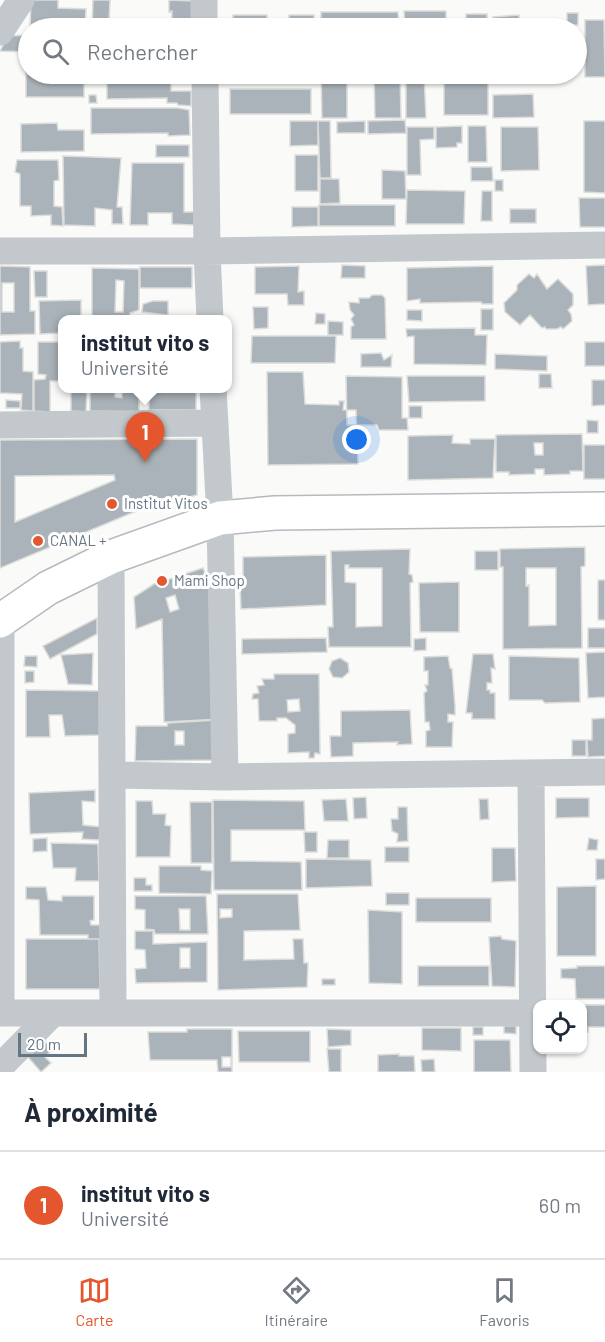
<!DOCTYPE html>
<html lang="fr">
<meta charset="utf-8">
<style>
:root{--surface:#fff;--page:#f2f2f3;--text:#1f2937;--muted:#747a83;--line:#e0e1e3;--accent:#e4572e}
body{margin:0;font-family:Barlow,sans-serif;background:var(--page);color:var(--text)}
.controls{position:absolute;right:18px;bottom:18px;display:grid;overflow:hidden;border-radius:12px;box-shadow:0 2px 4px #0004}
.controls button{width:54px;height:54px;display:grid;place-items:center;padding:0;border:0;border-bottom:2px solid var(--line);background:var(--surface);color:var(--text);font:30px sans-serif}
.scale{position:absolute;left:18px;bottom:15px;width:69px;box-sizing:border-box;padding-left:6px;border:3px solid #657683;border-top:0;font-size:16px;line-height:21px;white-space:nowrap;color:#657683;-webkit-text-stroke:4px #fff;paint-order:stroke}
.you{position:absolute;left:357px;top:440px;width:21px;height:21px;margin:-15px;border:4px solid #fff;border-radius:50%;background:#1a73e8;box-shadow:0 0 0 9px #1a73e833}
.badge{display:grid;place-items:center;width:39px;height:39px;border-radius:50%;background:var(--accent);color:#fff;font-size:20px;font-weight:700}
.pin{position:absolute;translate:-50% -50px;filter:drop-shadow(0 2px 3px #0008)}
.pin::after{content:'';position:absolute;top:32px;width:21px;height:18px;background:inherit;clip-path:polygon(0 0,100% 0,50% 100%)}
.popup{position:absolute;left:58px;top:315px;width:174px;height:78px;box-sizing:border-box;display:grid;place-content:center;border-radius:12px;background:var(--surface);filter:drop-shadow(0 2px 4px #0005);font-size:20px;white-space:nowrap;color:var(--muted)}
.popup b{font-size:22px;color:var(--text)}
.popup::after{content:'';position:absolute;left:50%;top:100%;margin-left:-12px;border:12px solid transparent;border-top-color:var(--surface)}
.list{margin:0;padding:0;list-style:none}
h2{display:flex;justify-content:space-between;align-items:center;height:78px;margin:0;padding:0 24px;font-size:26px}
h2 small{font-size:20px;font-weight:400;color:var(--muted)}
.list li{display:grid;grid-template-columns:39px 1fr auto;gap:18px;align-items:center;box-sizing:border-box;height:108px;padding:0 24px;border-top:2px solid var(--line)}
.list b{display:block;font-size:22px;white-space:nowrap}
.list p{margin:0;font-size:20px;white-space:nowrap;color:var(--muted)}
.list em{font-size:20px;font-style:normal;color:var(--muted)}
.icon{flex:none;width:33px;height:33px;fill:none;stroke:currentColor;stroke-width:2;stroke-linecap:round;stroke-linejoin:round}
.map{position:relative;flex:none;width:605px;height:1072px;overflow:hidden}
.search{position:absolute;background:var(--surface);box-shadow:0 2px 4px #0004;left:18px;right:18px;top:18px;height:66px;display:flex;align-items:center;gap:15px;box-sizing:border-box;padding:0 21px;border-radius:33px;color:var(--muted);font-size:22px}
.sheet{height:186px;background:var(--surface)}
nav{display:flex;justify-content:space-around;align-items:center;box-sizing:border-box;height:84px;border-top:2px solid var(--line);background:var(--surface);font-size:16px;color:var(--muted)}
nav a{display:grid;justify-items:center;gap:3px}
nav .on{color:var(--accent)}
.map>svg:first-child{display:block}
.building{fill:#aab3b9;stroke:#dcdcda;stroke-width:1.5;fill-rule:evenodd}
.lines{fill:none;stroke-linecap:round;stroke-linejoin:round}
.major-casing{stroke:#b5babe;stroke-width:36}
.minor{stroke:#c3c8cc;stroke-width:27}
.major{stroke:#fff;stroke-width:33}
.poi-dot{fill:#e4572e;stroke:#fff;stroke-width:2}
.labels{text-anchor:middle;stroke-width:6;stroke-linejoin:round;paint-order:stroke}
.poi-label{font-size:15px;fill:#657683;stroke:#fff;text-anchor:start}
</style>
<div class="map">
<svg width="605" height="1072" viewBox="0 0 605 1072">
<rect width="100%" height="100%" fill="#fafaf8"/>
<path class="building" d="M31,0H58V8L86,9L85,28H30Z
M93,0H110L109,21L131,20L132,23H164L165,27L172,26V11L169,12V0L193,1V28H92Z
M404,11H446V27L487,28H405Z
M321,12H398L399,28H321Z
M567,13H578V25H567Z
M466,14H487V22H466Z
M233,15H267V28H233Z
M289,15H314V28H289Z
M519,15V28H493V17Z
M585,20H604L605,77H585Z
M28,35V52L0,51L8,36Z
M26,57H28V74H84V97H26Z
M107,74H171V91H191V106L178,105L177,103H167V98L107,99Z
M321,74H347V118H322Z
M374,74H400L401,118H375Z
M406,74H424L426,118H406Z
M444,74H448V76L488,74V115H444Z
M495,74H520V82L495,83Z
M230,89H311V114H230Z
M533,94L534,117L493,118V95Z
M89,95H96L97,103H89Z
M91,108H178L189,110L190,135L168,136V133L91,134Z
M405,120L406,133L368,134V121Z
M290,121H318V145L290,146Z
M318,121H330L331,178H320Z
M365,121V133H337V122Z
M584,121H605V193L584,192Z
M57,123L58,130H84V151L21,152V124Z
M462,126V143H457V147L436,148V127Z
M468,126H486L487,162H468Z
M407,127H434V139L420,140L421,175H407Z
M501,127H538L539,170L501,171Z
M156,145H189V157H156Z
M295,155H318V191H295Z
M63,156L121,158L117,207H122L123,224H112V210L95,208V226L64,225Z
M17,160H58L59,180L54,181V206L62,207L63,226L51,225V215L31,216V206H20V174L15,172Z
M132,163H184V212H195L194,225L172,224V213H148V225H130Z
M471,167H492L493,181H471Z
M382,170L405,171L406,199H382Z
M320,179H339L340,203L320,204Z
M495,180H503V191H495Z
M407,190L465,191L464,224H406Z
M482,191H492V221H481Z
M579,198H605V227H580Z
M319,205H395V226H319Z
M292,207H318V226L292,227Z
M510,209H536V223H510Z
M342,265L365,266V278H341Z
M605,265V304L588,305L586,266Z
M0,266L30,267V311H35V334L0,335ZM2,283H14V312H2Z
M299,266L298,292L304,291V305H288L287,294H255V267Z
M493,266V304H482L481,302L420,303V299L407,301V268Z
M140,267H192V288H140Z
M92,268L139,269V310L130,313V320H92ZM116,280L124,281L123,312H115Z
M34,271H47V297H35Z
M529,274L534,278L537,274L547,289L558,279L573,294V305L568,310L571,314L572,321L563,329L561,327L557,329H546L545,327L542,328L530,315L520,325L505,312L504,303L517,290V285Z
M372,295H382L385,298L386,339H351V327L354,325L351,319L354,315L350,310L349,302L359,303V298H369Z
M81,300V320H63V333L40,334L39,301Z
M153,301H168V315L142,312L143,304Z
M253,307H268V328L254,329Z
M481,309H493V330H481Z
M407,310H422V321L407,320Z
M316,313L325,314V324H315Z
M328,321L343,322V335H328Z
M475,328V335H487L486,365L414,364V336L407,337L406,329Z
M252,336H336L335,363H251Z
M20,341V348H23V371L33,372V411L21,410L22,394L0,393V342Z
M38,342H63V381H50V412L34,411V380L45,379L46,375L38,374Z
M585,342H605V366H585Z
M381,353L384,360L392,355L391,367H361V354Z
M495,354L547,356V371L495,369Z
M267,372H303L305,404L339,405V401H344L343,410H356L358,464L268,465Z
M539,374H551L552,388H539Z
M346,376L402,377V418H407L408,430H379L377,425H347Z
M407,376H485V401L409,402Z
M592,380H605V405L592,406Z
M71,388H87L86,412L71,411Z
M90,388H115V397L122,398V388H139V412L90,411Z
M149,388H196V410H149Z
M6,400L20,401V408H6Z
M409,406H422V418H409Z
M587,420L598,421V433H587Z
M582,434L583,471H570V474L544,475V469H535V474L509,475V472H496V435ZM534,443H543V455H535Z
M453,435L452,443L470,444V439H495L493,478L408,480V436Z
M197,439V495L134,512L0,568V440ZM114,475L115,480L15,522V476Z
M584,445H605V479H584Z
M585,547V566L581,567L582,648L503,649V567H500V549ZM526,568H556V625L529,626V585L526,586Z
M410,549L409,574L412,575L413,582L410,583L411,647H329L328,627H333L331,551ZM345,565H349L348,568H382V626L356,627V583L345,582Z
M475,551H498V570H475Z
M326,555V605L241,609L240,584L243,585V557Z
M203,568L215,597L222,719L164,722L162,619L136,629L134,597L154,584ZM175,595L179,609L170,612L166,598Z
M598,580H605V620H598Z
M459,582V632H420L419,583Z
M97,618V634L50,659L43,646Z
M588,628H605V648H588Z
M326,638L327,652L242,654V639Z
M426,638V650L414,651V639Z
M605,652V697L588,698L586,653Z
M93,653L92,685L68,684L61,655Z
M473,654H493L495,669L491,668L492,683H487V690H490V693H495V719H472V713H466Z
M25,656H37V667L24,666Z
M448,656L450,668L452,669L455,706V715L448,714V722H453L452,747H426V731L430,730L429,722H425L424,693L427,691L425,685H428V671H424V657Z
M509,656L579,658L580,702L545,703L542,700H509Z
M340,658L348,663L349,672L342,678L333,677L329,669L332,661Z
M25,671H34V682L25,683Z
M274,674H319L320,754L315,753L314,758H309V752L288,753V734L295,733V725L286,718H277V721H259L258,699H252L253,694L259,693L257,686L264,685L262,679H274ZM299,699L300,711L288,712L287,700Z
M26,690L102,691L101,735L65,736L62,715H49L50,737H26Z
M410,710L412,744L397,745L398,742L353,743V756L331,757L330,736H341V711Z
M605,718V756L588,757L587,740H592V719Z
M217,720V760L135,761L136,726H167L168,723ZM175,731H184V745H175Z
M572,740H586V756H572Z
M95,790V802L82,801L83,825L101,827L99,840L82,839L83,832L30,834L29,793Z
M366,797L367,818L354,819L353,798Z
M556,798H589V817L556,818Z
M346,799L348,821H324L322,800Z
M479,799H488L489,819L480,820Z
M213,800L304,801L305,830H231V861L301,862L302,890H214Z
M136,801H152L153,814H166L165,825L171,826L170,857H136Z
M190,802H212V863H191Z
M398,807H407L408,841L397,842L398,834L392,831L391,819H398Z
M304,832H317V852H305Z
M47,838V851L33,852V839Z
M589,838L598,840L597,850H587Z
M328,840H349V858H327Z
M51,843L98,844L99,881H75L76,868H53Z
M385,847H409V862H385Z
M492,848H515L516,881L492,882Z
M306,859L371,860L372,886L306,888Z
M596,859H605V879L596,880Z
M159,866H201V870L212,871L211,894L159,893Z
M134,878H146V885H152V891H134Z
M596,886V956H557V887Z
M26,887H46L48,900L62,901V896H94V920L90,921L91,925H100L101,939H88V935H40L39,900L26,899Z
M386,893H409V905H386Z
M217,894H298L300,930L244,931V960L294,959L293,939H303L304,963H308L307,987L218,990ZM220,909H232V917L220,918Z
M135,896H206L208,934H155L154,930L145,929V910L135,909ZM179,909H190V930H180Z
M416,898H491V922H416Z
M368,910L402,912V984L369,983Z
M135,931H153V944L207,942V982L136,983L135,969L146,968L145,950L135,949ZM180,948H190V968H180Z
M501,936L502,939L516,941L515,987L492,986L489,937Z
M26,939H99L100,989H26Z
M418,966H489V986H418Z
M577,966H605V999H576L575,979L561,978V969L577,968Z
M322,979H335V985H322Z
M558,1004L605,1005V1027H588V1032L582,1031V1004Z
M504,1026H516V1034L504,1033Z
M473,1027H483V1035H473Z
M422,1028H461V1051L422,1050Z
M187,1029H232V1072H218L217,1060H150L148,1032H187ZM222,1057H231V1067H222Z
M327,1029L351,1030V1045L328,1047Z
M238,1031H310V1062H239Z
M474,1040H510L511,1072H474Z
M45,1041L52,1050L45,1057L51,1063L41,1072L28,1057Z
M327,1049H341V1072H329Z
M399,1054V1056H414L415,1072H378V1055Z
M434,1059L435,1072H422L421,1060Z"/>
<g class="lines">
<g class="major-casing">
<path id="major" d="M0,621L48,588L111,557L220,518L275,513L605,509"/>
</g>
<path class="minor" d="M204,0V28
M0,32L21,0
M205,74L207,251L210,320
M0,251H207L605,245
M213,388L220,518L225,777
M0,425L215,423
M111,557L113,1013
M1,620V1013
M531,773L533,1072
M112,775L225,777L605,772
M0,1013H532
M0,1067L53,1013"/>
<use href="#major" class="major"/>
</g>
<g class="poi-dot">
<circle cx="112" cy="504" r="6"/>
<circle cx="38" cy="541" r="6"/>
<circle cx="162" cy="581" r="6"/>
</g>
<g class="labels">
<g class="poi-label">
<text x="124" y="509">Institut Vitos</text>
<text x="50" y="546">CANAL +</text>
<text x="174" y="586">Mami Shop</text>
</g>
</g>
</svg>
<div class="controls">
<button><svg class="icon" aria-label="locate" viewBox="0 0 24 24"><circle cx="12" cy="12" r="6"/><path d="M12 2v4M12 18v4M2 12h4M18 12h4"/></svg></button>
</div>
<div class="scale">20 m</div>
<div class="you"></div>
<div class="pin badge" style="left:145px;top:462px">1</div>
<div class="popup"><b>institut vito s</b>Université</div>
<div class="search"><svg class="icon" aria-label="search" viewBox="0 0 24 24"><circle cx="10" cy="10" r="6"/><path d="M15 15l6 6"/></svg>Rechercher</div>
</div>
<section class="sheet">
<h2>À proximité<small></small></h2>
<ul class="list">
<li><span class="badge">1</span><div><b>institut vito s</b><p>Université</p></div><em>60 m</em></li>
</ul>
</section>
<nav>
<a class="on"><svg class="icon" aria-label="map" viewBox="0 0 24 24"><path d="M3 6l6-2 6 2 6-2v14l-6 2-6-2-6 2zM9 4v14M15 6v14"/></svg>Carte</a>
<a><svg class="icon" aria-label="directions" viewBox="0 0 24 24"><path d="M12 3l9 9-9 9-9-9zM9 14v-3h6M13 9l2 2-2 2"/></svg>Itinéraire</a>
<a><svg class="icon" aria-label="saved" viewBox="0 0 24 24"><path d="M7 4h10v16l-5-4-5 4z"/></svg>Favoris</a>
</nav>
